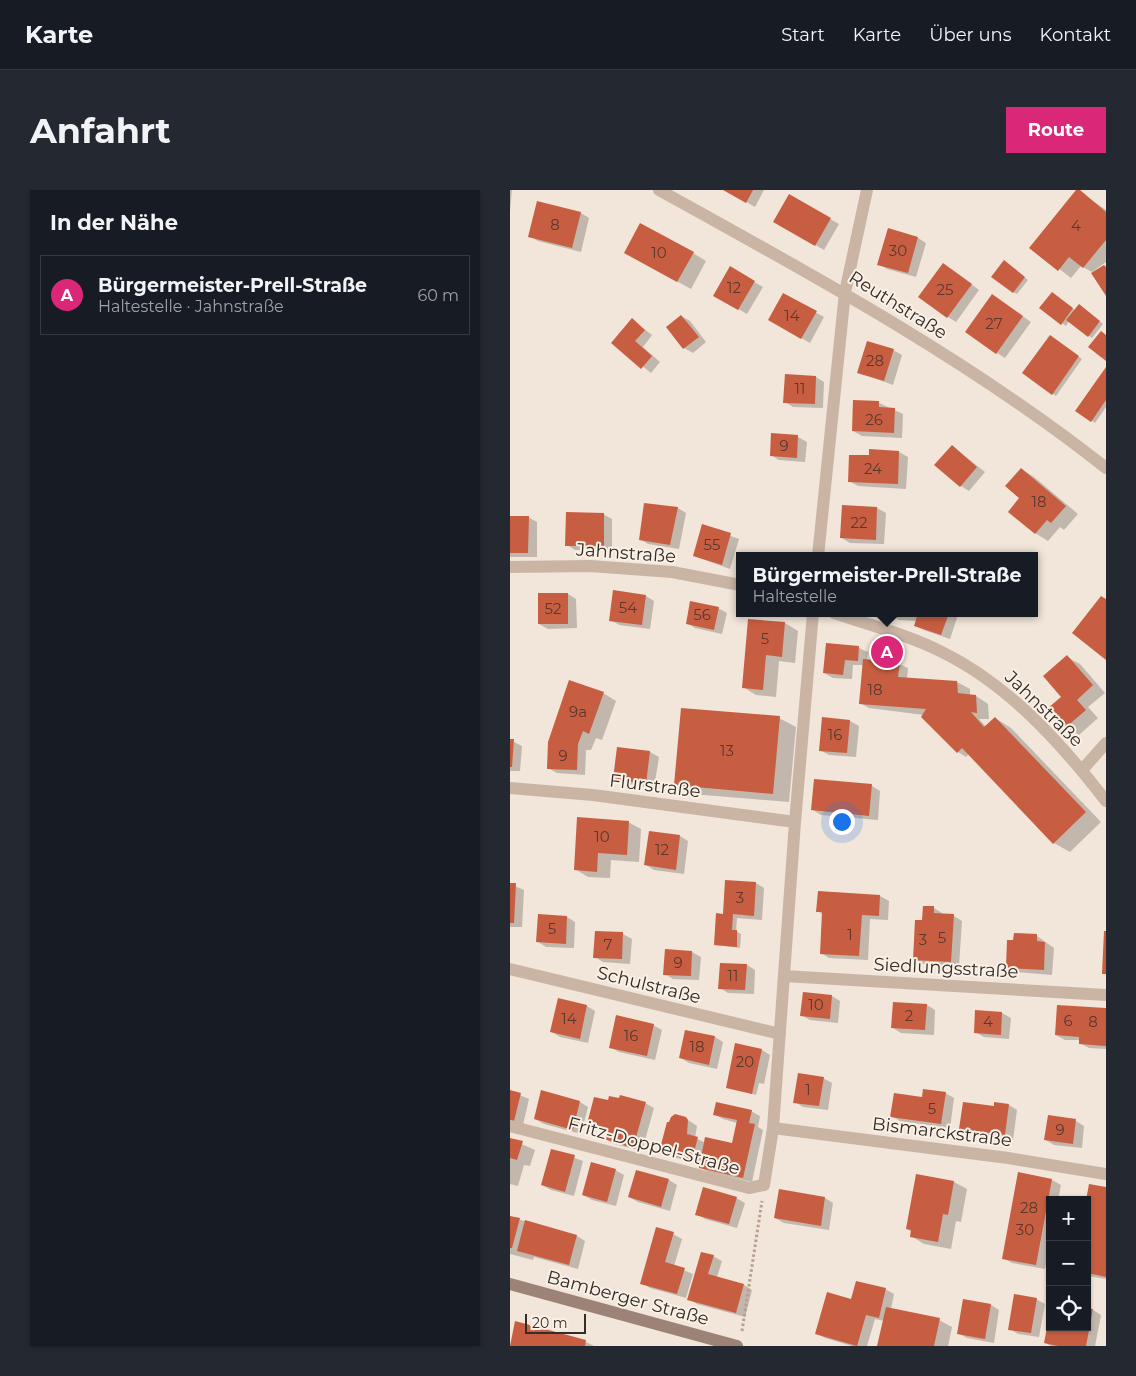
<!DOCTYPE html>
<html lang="de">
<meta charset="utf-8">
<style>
:root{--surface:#171b24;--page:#242831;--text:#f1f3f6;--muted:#9ea1a6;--line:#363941;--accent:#db2777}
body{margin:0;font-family:Montserrat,sans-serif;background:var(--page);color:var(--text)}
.controls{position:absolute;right:15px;bottom:15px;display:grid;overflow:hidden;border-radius:0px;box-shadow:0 1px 4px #0004}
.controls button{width:45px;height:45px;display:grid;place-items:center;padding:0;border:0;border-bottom:1px solid var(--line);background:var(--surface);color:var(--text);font:25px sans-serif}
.scale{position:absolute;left:15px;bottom:12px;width:61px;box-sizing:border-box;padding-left:5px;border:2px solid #352b27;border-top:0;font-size:14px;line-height:18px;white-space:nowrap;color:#352b27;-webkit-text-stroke:4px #f9f0e6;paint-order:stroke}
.you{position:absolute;left:331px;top:631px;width:18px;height:18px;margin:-12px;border:4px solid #fff;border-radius:50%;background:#1a73e8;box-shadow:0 0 0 8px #1a73e833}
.badge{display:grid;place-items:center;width:32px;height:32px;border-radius:50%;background:var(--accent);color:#fff;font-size:16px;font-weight:700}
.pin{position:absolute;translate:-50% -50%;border:2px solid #fff;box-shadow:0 1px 5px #0006}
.popup{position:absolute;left:226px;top:362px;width:302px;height:65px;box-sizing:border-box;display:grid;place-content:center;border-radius:0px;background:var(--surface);filter:drop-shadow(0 1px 4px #0005);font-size:16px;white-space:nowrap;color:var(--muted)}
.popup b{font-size:19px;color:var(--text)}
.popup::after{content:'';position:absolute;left:50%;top:100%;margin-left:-10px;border:10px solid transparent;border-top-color:var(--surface)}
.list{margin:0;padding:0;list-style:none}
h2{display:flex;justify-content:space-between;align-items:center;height:65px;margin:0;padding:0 20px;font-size:21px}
h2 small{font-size:16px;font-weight:400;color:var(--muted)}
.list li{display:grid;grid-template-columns:32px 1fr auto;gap:15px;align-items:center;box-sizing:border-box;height:80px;margin:0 10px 10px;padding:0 10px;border:1px solid var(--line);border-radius:0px}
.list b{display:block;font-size:19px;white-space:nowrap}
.list p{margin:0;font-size:16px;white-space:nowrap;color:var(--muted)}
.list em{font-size:16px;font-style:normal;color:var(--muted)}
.icon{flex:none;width:28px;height:28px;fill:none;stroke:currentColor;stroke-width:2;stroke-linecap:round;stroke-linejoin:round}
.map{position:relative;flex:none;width:596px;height:1156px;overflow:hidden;border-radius:0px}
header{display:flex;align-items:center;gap:30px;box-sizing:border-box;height:70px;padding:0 25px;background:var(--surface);border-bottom:1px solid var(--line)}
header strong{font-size:24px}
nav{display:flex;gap:28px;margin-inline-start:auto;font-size:18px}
.intro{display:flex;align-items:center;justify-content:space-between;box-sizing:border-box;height:120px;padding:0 30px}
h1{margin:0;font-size:35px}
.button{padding:12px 22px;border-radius:0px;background:var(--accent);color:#fff;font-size:18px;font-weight:700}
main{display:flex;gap:30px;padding:0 30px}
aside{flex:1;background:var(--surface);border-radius:0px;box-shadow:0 1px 4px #0004}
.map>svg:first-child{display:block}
.shadow{fill:#0003}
.building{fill:#c75e41}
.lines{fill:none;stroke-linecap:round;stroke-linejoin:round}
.path{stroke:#b59f8f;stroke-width:3;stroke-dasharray:2.5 2.5;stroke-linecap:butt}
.street{stroke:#cab5a5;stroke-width:12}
.secondary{stroke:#9d8377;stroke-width:12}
.labels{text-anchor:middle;stroke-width:4;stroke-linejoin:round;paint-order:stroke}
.number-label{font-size:15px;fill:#5a382e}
.street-label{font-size:18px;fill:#352b27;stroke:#f9f0e6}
</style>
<header>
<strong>Karte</strong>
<nav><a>Start</a><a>Karte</a><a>Über uns</a><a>Kontakt</a></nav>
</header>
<div class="intro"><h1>Anfahrt</h1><a class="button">Route</a></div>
<main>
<aside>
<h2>In der Nähe<small></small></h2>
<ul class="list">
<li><span class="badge">A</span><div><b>Bürgermeister-Prell-Straße</b><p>Haltestelle · Jahnstraße</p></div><em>60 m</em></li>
</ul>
</aside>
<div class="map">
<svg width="596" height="1156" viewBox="0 0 596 1156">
<rect width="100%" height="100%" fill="#f2e5d9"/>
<path class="shadow" d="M0,0H2L0,21Z
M216,0H254L245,17Z
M567,0L596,20V72L582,82L571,76L561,88L521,57Z
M279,6L329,34L314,60L265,31Z
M71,23L79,28L71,62L28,51L20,46Z
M379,40L408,48L416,53L406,87L377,79L369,74Z
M183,63L196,71L181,99L128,70Z
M498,74L518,90L507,104L503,102Z
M220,78L253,97L237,124L204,105Z
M442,80L469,100L446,132L438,127Z
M274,105L314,127L300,153L260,130Z
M546,106L565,120L573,118L593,134L582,148L559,131L556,136L552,133Z
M491,111L521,132L495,168L487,163Z
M171,126L180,131L196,152L183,163L174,158Z
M122,130L142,145L133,157L150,172L141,183L103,152Z
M544,149L572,169L546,206L542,203Z
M383,160L392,165L383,195L348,182Z
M596,179V217L585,233L581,230Z
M306,187L314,192L313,218L283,217L275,212Z
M369,213L393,224L392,248L352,246L343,241Z
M262,245L288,247L297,252L295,272L269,270L261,265Z
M442,256L475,282L459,301L451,296Z
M389,262L398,267L396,299L348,296L339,291L360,267Z
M511,279L524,287L568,324L554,340L550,337L538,351L525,343L511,308Z
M136,315L168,318L176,323L169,359L138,354L130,349Z
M333,316L367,318L376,323L374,354L340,353L332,348Z
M93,324L102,329V360H65L57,355Z
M0,327H18L27,332V367H0Z
M193,336L229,349L220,379L184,366Z
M58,404L66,409L67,438L38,439L29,434Z
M136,406L144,411L140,439L109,435L101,430Z
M208,418L217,423L212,444L185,438L177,433Z
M378,423H445L448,425L440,449L414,440L405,435L407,431L389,430Z
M239,430L275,433L288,441L285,473L269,471L266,507L246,505L233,497Z
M317,455L349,458L358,462L357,471L389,474L398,478L397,489L447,492L460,499V506H466L478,514L479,529H469L476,537L485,528L501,538L591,632L560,662L544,653L459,564L456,567L448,562L414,525L359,518L350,513L353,475H343L342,489L323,488L314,483Z
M557,467L570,474L595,503L578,517L588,528L569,545L556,537L539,518L553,507Z
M93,503L106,511L92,550L86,548L81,560H76L75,585L47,583L38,578Z
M269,528L286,537L279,612L182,604L166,594Z
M313,528L340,531L349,536L346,567L319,565L310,560Z
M0,550L12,556L10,581H0Z
M109,558L140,562L149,567L144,598L113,593L105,588Z
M362,596L370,601L368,630L311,625L303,620Z
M118,632L131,639L129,672L101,670L100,688L78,687L65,679Z
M170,646L178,651L174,684L144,680L136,675Z
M246,693L254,698L252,730L227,728L226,741L231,744L230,758L205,755L219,725Z
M0,694L14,700L12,737H0Z
M309,702L370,706L379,711L378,730L360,729L358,770L319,768L311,763L313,725L308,721Z
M424,718L432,723V725L444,726L452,731L449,776L413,774L404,769L413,731Z
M57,727L65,732L64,758L36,757L28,752Z
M86,742L113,744L122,749L120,774L93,772L85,767Z
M527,746L544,758L542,785L505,782L497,777Z
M182,762L191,767L189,790L163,789L155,784Z
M237,775L245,780L244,804L218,803L210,798Z
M322,806L330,811L328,833L300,830L291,825Z
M49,810L77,816L85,821L78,853L50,847L42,842Z
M417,815L425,820L424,845L391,843L383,838Z
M596,819V859L579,858L570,853V850H555L546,845Z
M466,821L492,823L501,828L499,849L474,847L465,842Z
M143,835L152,840L145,870L109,862L100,857Z
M205,847L213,852L207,879L179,873L171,868Z
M252,860L260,865L254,894L249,893L246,905L217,897Z
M313,888L322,893L318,920L293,917L285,912Z
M0,901L19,909L13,935L0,931Z
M32,902L70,912L78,917L71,944L34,934L25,929Z
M435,903L444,908L440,938L390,931L382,926L413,908Z
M99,911L135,913L144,918L132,961L104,954L96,949L98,941L79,933Z
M499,915L507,920L503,950L459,943L450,938L485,918Z
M241,921L250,926L248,937L253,940L242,992L199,982L190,977L191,974L159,966L150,961L175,928L187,936L185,948L196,953L223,955L227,933L213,929L204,924Z
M566,931L574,936L572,958L544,955L536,950Z
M0,949L25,960L20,976L14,975L8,996L0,994Z
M42,960L73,971L64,1006L41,1000L32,995Z
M105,980L114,985L106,1016L82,1010L73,1005Z
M509,984L542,990L551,995L548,1010H540V1052L535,1079L502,1073L493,1068Z
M407,985L444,992L457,999L451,1032L446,1031L441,1059L414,1054L401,1046L402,1042L397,1039Z
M159,990L167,995L160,1021L128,1012L119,1007Z
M596,999V1089L577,1086V1010Z
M270,1001L315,1008L323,1013L319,1040L274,1033L265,1028Z
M226,1008L235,1013L227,1038L195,1029L187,1024Z
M0,1027L67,1046L75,1051L68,1079L24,1067L23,1070L0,1064Z
M163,1044L172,1049L164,1076L183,1084L176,1108L140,1098L132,1093Z
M203,1066L212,1071L207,1087L234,1095L242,1100L235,1127L187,1114L179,1109Z
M375,1099L384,1104L381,1119L429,1130L442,1137L438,1156H369L374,1131L365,1129L357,1156H342L315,1148L306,1143L342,1111Z
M526,1109L535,1114L529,1147L508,1144L500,1139Z
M454,1111L481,1115L489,1120L484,1153L457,1148L448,1143Z
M583,1120L591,1125L585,1156H541L535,1153L540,1129V1137H577Z
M6,1133L76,1152L84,1156H0Z"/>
<path class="building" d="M213,0H243L236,13Z
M566,0H570L596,22V50L573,78L559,67L548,81L519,58Z
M279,4L321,28L305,56L263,32Z
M27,11L71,22L62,58L18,47Z
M130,33L184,62L167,92L114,63Z
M378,38L408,47L398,83L367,75Z
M494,70L515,87L503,103L481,87Z
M433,73L462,94L437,128L408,107Z
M594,75L596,77V106L581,83Z
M220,76L245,91L228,120L203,106Z
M542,102L563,118L551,135L529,118Z
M273,103L307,121L291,149L258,130Z
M482,104L513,126L486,164L455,142Z
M569,114L590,131L578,147L556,130Z
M171,125L189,147L173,159L156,137Z
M122,128L135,140L125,151L142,166L131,179L101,153Z
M591,141L596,145V171L578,157Z
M540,145L569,166L542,205L512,183Z
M357,151L384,159L374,191L347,183Z
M596,177V210L581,232L565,221Z
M275,184L306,186L305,214L273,213Z
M343,210L369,211V217L385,218L384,243L342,241Z
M261,243L288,245L287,268L260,266Z
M442,255L467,277L450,297L424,275Z
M359,259L389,261L388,294L338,292L339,265H359Z
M511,278L556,316L541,333L537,330L525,344L498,322L509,308L495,296Z
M134,313L168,317L160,355L129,350Z
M332,315L367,317L366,350L330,348Z
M56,322L94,323V356H55Z
M0,326H19L18,363H0Z
M192,334L221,343L212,375L183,366Z
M103,400L136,405L132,435L99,431Z
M28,403H58V434H28Z
M591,406L596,409V470L562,443Z
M180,411L209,417L204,440L176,434Z
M408,423H439L431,445L404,436Z
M238,429L275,432L272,467L256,465L253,500L232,498Z
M316,453L349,456L348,471L335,470L333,485L313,483Z
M557,465L583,495L567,510L576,520L555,538L538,518L551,507L533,486Z
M353,469L390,472L388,487L447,491L448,503L466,505L467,523L461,522L474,537L485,527L576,622L543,654L452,558L447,563L411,527L416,519L349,514Z
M59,490L94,502L79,544L73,541L68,554L67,580L37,579L38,552Z
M171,518L270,526L263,604L164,595Z
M312,527L340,530L337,563L309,561Z
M0,549H4L2,577H0Z
M107,557L140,561L136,594L103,589Z
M304,589L362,594L359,626L301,620Z
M67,627L119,631L117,665L88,663L87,682L64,680Z
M139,641L170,645L166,680L134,675Z
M215,690L246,692L244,726L223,724L222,740H227V757L204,755L206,723L213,724Z
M0,693H6L4,733H0Z
M308,701L370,705L369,726L352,725L349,766L310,764L312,722H306Z
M413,716H424V723L444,724L441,772L403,770L405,730H412Z
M28,724L57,726L56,754L26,752Z
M85,741L113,742L112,769L83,768Z
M594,741H596V784H592Z
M504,743L527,744V751L535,752L534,780L496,778L497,750H503Z
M155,759L182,761L181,786L153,785Z
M210,773L237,774L235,800L208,799Z
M293,802L322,805L320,829L290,826Z
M48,808L77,815L70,849L40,842Z
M383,812L417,814L415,840L381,838Z
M547,815L596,818V856L569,854V847L545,845Z
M465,820L492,822L491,845L464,843Z
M106,825L144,834L137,866L99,858Z
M175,840L205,846L199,875L169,868Z
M225,853L252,859L242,904L216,898Z
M288,883L314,887L309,916L283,913Z
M413,899L436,902L431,934L380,927L384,903L412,907Z
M0,900L11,903L4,931L0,930Z
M31,900L70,911L63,940L24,929Z
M110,905L136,912L123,958L94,949L97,939L77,934L84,907L98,910L99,906L109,908Z
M206,912L242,920L239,933L245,934L233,988L189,978L195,947L222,953L227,930L203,925Z
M453,912L484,916V912L499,914L495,945L449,939Z
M165,924L176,927L178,930L177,944L188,947L182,970L149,962L157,932H159L161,927Z
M538,925L566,929L563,954L534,950Z
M0,948L13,951L7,970L0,968Z
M41,959L65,965L55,1002L31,995Z
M81,972L106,979L97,1012L72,1005Z
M126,980L159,989L151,1017L118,1007Z
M508,982L542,989L526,1075L492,1069Z
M406,984L444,991L438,1025L433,1024L428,1052L400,1047L401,1040L396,1039Z
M579,994L596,997V1087L577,1083L576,1010Z
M193,997L227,1007L219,1034L185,1025Z
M269,999L315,1007L311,1036L264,1028Z
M0,1026L10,1028L2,1058H0Z
M15,1030L67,1045L59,1075L7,1061Z
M146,1037L164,1042L155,1072L175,1078L167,1104L130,1094Z
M191,1062L204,1065L198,1084L234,1094L226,1123L177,1110Z
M346,1091L376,1098L369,1128L356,1125L347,1156L305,1144L317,1102L341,1109Z
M504,1104L527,1108L521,1143L498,1140Z
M453,1109L481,1114L475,1149L447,1144Z
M376,1117L430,1128L424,1156H367Z
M577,1118L583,1119L576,1156H548L534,1153L539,1127L540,1137H577Z
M5,1131L76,1150L75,1156H0Z"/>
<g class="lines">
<path class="path" d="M232,1141L252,1011"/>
<path class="street" d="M149,0C303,85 458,169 596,278
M308,366L335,102L357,0
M0,377L80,376L162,382L230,395
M324,423C360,435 398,445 432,462C499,495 551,553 596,611
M572,580L596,553
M0,598L83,605L285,632
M0,779L270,844
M274,786L596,805
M0,936L239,998L254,995L263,938L285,632L303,423
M263,938L498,968L596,984"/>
<path class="secondary" d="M0,1094L227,1156"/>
</g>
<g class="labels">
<g class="number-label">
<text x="45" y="40">8</text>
<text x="566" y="41">4</text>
<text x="388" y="66">30</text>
<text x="149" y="68">10</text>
<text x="224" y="103">12</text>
<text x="435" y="105">25</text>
<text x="282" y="131">14</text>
<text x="484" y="139">27</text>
<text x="365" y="176">28</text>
<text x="290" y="204">11</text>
<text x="364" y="235">26</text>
<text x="274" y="261">9</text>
<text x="363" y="284">24</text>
<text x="529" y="317">18</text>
<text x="349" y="338">22</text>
<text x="202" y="360">55</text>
<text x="118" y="423">54</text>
<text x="43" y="424">52</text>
<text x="192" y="430">56</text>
<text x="255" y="454">5</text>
<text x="365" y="505">18</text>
<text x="68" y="527">9a</text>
<text x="325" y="550">16</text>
<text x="217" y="566">13</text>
<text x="53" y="571">9</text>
<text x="92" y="652">10</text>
<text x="152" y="665">12</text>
<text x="230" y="713">3</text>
<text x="42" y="744">5</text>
<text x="340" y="750">1</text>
<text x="432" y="753">5</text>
<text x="413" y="755">3</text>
<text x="98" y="760">7</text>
<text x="168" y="778">9</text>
<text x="223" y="791">11</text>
<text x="306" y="820">10</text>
<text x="399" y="831">2</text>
<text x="59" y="834">14</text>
<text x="558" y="836">6</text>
<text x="478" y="837">4</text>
<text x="583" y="837">8</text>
<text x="121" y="851">16</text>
<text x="187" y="862">18</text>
<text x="235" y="877">20</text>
<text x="298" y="905">1</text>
<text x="422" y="924">5</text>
<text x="550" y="945">9</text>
<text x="519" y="1023">28</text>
<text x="515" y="1045">30</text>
</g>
<g class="street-label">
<text transform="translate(388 115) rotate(32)" y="6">Reuthstraße</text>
<text transform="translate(116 363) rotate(4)" y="6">Jahnstraße</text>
<text transform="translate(534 519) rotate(44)" y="6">Jahnstraße</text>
<text transform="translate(145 596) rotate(7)" y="6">Flurstraße</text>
<text transform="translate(436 778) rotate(3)" y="6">Siedlungsstraße</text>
<text transform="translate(139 795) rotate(14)" y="6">Schulstraße</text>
<text transform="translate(432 942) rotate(7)" y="6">Bismarckstraße</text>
<text transform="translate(144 956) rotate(15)" y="6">Fritz-Doppel-Straße</text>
<text transform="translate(118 1108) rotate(15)" y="6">Bamberger Straße</text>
</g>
</g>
</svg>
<div class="controls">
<button>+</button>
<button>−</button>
<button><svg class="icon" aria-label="locate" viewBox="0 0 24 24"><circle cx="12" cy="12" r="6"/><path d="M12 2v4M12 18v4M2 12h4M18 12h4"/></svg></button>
</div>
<div class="scale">20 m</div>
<div class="you"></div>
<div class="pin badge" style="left:377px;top:462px">A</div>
<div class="popup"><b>Bürgermeister-Prell-Straße</b>Haltestelle</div>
</div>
</main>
